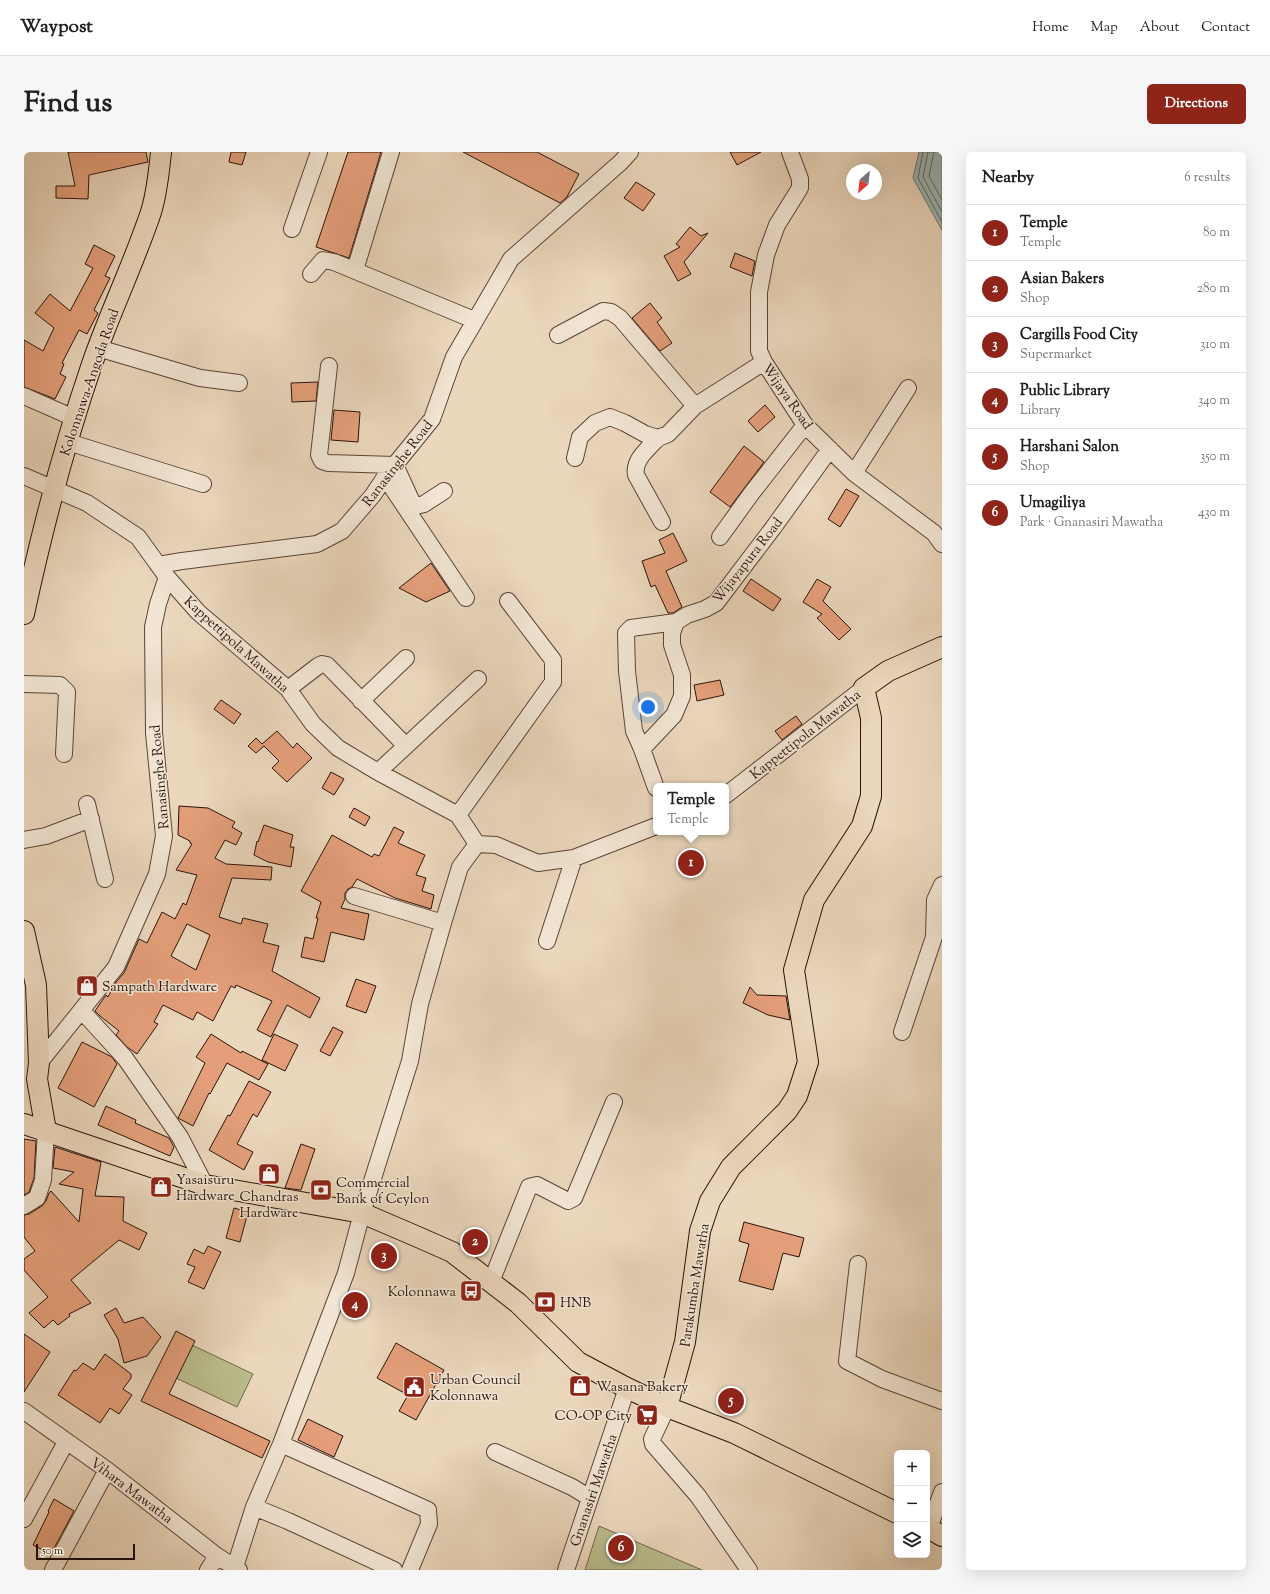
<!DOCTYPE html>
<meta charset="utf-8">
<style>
:root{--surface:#fff;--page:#f6f6f6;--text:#202124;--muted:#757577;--line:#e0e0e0;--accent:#8f2418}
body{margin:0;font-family:"Sorts Mill Goudy",serif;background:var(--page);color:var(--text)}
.controls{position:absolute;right:12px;bottom:12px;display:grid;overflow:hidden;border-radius:6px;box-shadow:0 4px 16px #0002}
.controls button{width:36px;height:36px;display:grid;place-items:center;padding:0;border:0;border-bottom:1px solid var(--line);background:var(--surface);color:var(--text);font:20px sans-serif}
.compass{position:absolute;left:822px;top:12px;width:36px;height:36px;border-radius:50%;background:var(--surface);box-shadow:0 4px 16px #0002;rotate:207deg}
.scale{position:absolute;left:12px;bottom:10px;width:99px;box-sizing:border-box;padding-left:4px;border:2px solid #2a130b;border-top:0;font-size:11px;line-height:14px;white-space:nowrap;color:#2a130b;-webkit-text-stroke:3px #f2e5d3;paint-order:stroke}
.you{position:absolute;left:624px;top:555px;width:14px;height:14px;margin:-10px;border:3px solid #fff;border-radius:50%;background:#1a73e8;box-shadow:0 0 0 6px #1a73e833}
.badge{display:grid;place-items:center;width:26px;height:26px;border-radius:50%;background:var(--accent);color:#fff;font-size:13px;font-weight:700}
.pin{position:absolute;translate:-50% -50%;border:2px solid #fff;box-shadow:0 1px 4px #0006}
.popup{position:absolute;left:629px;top:631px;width:76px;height:52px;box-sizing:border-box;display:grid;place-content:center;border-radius:6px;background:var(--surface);filter:drop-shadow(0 1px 3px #0005);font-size:13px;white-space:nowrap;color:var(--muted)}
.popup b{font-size:15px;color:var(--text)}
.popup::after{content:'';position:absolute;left:50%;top:100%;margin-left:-8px;border:8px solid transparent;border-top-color:var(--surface)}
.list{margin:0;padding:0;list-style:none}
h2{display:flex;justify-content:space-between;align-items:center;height:52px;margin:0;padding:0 16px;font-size:17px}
h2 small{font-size:13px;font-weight:400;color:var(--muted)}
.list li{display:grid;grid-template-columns:26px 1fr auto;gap:12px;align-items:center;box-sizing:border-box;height:56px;padding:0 16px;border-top:1px solid var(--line)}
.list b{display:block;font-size:15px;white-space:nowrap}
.list p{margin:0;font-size:13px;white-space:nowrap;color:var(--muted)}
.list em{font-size:13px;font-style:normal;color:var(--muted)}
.icon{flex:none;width:22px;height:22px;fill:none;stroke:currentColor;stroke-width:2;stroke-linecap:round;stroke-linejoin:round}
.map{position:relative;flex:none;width:918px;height:1418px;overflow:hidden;border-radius:6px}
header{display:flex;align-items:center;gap:24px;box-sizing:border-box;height:56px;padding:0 20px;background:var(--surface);border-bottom:1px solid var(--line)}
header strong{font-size:19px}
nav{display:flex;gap:22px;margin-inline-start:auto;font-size:14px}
.intro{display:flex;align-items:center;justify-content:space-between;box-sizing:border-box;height:96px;padding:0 24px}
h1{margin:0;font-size:28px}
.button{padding:10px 18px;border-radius:6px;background:var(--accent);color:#fff;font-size:14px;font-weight:700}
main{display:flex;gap:24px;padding:0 24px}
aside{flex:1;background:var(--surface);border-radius:6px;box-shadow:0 4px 16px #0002}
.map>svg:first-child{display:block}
.green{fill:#babd8e;stroke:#72684c}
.water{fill:#9bb8b9;stroke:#6e7673}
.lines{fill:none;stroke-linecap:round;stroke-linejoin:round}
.shore{stroke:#626662;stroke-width:1}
.building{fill:#e49f7a;stroke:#2a130b;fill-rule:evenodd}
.minor-casing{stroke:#5a4437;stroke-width:18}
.major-casing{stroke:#2a130b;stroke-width:22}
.minor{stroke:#f2e5d3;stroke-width:16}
.major{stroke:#ebd7bc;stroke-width:20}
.labels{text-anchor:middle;stroke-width:3;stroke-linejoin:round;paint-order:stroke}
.street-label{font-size:14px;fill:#2a130b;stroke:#f2e5d3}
.poi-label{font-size:14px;fill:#2a130b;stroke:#f2e5d3;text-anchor:start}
</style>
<header>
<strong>Waypost</strong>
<nav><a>Home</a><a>Map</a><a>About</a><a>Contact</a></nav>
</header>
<div class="intro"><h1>Find us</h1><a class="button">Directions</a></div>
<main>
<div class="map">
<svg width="918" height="1418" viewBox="0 0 918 1418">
<rect width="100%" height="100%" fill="#ebd7bc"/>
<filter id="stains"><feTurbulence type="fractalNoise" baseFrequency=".005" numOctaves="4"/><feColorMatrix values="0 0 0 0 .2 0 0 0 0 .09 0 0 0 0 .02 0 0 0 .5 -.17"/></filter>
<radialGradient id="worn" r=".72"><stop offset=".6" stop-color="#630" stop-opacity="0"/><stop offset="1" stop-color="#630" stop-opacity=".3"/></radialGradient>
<path class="green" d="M168,1193L229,1222L213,1255L152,1226Z
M575,1374L678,1418H561Z"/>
<path class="water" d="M895,0H918V78L889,26Z"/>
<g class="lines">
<path class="shore" d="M899,0L894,26L918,70
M904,0L899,25L918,60
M910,0L905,24L918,48"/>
</g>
<path class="building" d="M44,0H122L124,10L65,23L64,47L32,46V34H51Z
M207,0H222L218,13L205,10Z
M324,0H357L325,106L292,95Z
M439,0H513L555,22L543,45L536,51Z
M706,0H737L713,13Z
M612,30L631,42L619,59L600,46Z
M666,75L677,84L684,81L660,110L667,122L654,129L640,104L656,95L652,92Z
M70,93L91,104L81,124L86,126L70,158L74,161L63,182L55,178L38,211L40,212L36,222L42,225L31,247L0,235V188L19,199L30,176L11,161L26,142L46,159L69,116L61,112Z
M711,101L731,109L728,124L706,115Z
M626,151L638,166L633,170L648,191L636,199L608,166Z
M294,230L292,249L268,250L267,231Z
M741,253L751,265L734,280L724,269Z
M310,258L336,260L334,290L307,288Z
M720,294L740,310L706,355L686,340Z
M822,337L835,344L816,375L804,367Z
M649,381L663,409L642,419L658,455L649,461H644L631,433L627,435L618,409L641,401L635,388Z
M407,411L426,439L402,450L375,436Z
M727,427L757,447L749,459L719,439Z
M793,427L807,435L799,449L827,477L815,488L793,466L798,462L779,450Z
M696,528L700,543L673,549L670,533Z
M197,548L217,562L210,572L190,557Z
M772,564L778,572L758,588L751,579Z
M253,579L269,596L273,591L288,606L263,630L248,616L255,609L240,594L232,601L224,594L232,586L238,592Z
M307,620L320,627L310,643L298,636Z
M155,654L184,656L211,670L208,675L218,681L212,693L201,688L191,706L202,712L248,715L247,728L208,726L195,765L217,772L219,766L244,772L239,790L255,794L248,819L296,846L286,866L263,853L247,885L233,878L248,849L212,833L211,836L207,834L189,869L173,860L169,868L139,853L130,870L134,872L113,902L103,895L92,883L95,879L76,864L71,859L82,843L84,845L92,830L100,821L115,787L123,791L138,760L151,767L159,751L162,753L173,723L152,718L168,692L166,691V689L154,683ZM163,772L186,783L172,818L147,804Z
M330,656L346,665L341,674L325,665Z
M240,673L269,683L266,695H270L267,715L244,710L230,703L233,689L234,690Z
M370,675L380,680L374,691L401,703L392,723L402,726L398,739L410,743L407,757L371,746L333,727L328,735L324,737L321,741V747L317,756L345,762L340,788L307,780L300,810L277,805L281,785L289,787L294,766H292L297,750L277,739L308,683L348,705L350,702L355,704Z
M332,827L352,834L342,861L322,854Z
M726,835L733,843L762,844L766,868L744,863L719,851Z
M309,875L319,880L306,904L296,899Z
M187,882L217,901L218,899L244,912L235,928L203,911L186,942L185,941L169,974L154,966L181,911L172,905Z
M250,882L274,893L261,919L238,908Z
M58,890L88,905L93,912L70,955L34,936Z
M225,929L247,940L233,965L229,962L213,992L229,1000L220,1018L185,998L204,963L206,964Z
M82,954L112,968L111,971L145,986L150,995L146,1004L74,973Z
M0,987L12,989L10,1026L5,1040L0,1043Z
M277,992L291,997L277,1038L261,1036Z
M31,995L77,1010L71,1044L100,1045L99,1069L123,1081L115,1098L95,1088L47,1128L67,1151L45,1162L46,1164L34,1173L29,1168L20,1176L5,1161L24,1145L0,1118V1107L11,1099L0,1085V1063L5,1062L18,1054L22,1049L25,1041L27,1039L55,1070L59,1037L35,1032L50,1020L29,1016Z
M210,1056L224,1060L216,1090L202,1086Z
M720,1070L780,1086L775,1105L759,1101L749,1138L715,1129L725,1092L715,1089Z
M184,1094L197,1100L180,1137L164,1130L171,1115L163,1112L170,1097L180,1102Z
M92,1156L100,1171L119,1165L137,1185L123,1204L100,1211L94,1187L80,1163Z
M152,1179L171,1189L145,1242L246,1289L238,1306L117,1249Z
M0,1182L26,1200L0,1240Z
M372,1191L420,1218L392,1268L375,1259L384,1243L353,1226Z
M81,1202L107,1222V1226L99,1237L108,1243L95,1262L86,1256L76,1271L34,1243L50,1218L52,1219L59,1211L70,1218Z
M284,1267L319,1284L310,1305L274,1288Z
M30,1347L50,1359L27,1402L9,1393L25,1360L24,1359Z"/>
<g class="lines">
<g class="minor-casing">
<path id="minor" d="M766,0L776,27V36L753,73L742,103L735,140V199L740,210L781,273L830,321L910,381L918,392
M268,77L295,0
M331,118L367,0
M287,122L299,108L310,110L450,168
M534,183L579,159L587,160L596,166L671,254
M74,196L176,226L215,231
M305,214L295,303L298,309L304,311L371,313L388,350L392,354L400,352L420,339
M0,244L50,266
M634,286C624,297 609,308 612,323L638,370
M44,290L179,332
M551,306L556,285L571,271L586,265L601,271L621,282L634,286L644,282L671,254L740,210
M830,321L884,236
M0,324L63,351L114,385L143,425L174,460L264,537L289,572L314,596L354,620L434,663L453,692L472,693L514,711L550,706L632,674
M361,325L442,446
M696,385L727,342L781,273
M134,413L158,409L293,392L318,379L349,343L361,325L408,267L430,205L487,107L597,10L606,0
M0,532L36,533L43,540L40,602
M264,537L294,514L298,512L303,513L382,594
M337,549L382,506
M618,597L610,579L603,519L602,481L607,476L652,470
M354,620L454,527
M632,636L618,597L650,563L658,544V523L648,493V481L652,470L663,463L681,457L692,451L749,376L806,297
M702,643L840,536
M63,652L81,727
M434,663L529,530V508L484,449
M0,688L22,684L67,667
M330,744L419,771
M523,789L550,706
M58,859L101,906L156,985L181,1033
M878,880L910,785L911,748L918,733
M15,911L92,815L133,722L140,684L130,581L129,475L134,452L143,425
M0,1054L13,1046L19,1028L22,979
M834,1112L823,1209L858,1227L918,1249
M467,1130L505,1035L513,1033L544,1049L550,1046L590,950
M643,1255L628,1287L629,1292L674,1344L725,1418
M0,1259L83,1318L193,1404L215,1418
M257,1292L404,1358L405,1372L386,1418
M471,1300L548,1335L566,1346
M230,1355L264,1369L370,1418
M0,1367L42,1290
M905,1376L918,1340
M211,1415L230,1355L257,1292L322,1121L338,1061L386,909L396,852L419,771L436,715L453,692
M29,1418L83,1318
M184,1418L193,1404
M542,1418L603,1236"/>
</g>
<g class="major-casing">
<path id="major" d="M0,462C18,378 40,294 68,212C86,160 110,111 127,60C133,41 135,20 137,0
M0,779L12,833L15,911L13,927L22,979
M0,972L181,1033L338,1061L394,1085L428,1100L494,1151L554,1210L603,1236L643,1255L710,1281L873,1361
M643,1255L661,1190L676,1079L686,1049L707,1015L763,959L773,944L784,910L770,818L790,748L838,674L847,644V566L840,536L864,519L918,495
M903,1375L918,1384"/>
</g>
<use href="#minor" class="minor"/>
<use href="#major" class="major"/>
</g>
<defs>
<g id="shop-square" transform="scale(1.15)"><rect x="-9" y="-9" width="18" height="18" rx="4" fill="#8f2418" stroke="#f2e5d3"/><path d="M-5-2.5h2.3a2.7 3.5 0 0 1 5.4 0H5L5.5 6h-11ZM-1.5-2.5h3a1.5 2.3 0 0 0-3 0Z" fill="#fff"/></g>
<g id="bank-square" transform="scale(1.15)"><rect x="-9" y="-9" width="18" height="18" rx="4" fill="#8f2418" stroke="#f2e5d3"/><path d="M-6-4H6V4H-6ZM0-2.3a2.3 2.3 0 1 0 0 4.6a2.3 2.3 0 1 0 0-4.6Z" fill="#fff"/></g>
<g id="bus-square" transform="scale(1.15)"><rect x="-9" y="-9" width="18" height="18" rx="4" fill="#8f2418" stroke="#f2e5d3"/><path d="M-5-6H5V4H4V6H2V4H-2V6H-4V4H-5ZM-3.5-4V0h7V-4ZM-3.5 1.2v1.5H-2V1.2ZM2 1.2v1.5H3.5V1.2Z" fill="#fff"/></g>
<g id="civic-square" transform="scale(1.15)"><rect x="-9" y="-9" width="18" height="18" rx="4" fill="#8f2418" stroke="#f2e5d3"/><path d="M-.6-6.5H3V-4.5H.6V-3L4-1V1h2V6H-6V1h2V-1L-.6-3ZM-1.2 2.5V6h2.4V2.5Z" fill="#fff"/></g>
<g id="supermarket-square" transform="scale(1.15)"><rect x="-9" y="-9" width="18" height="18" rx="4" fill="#8f2418" stroke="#f2e5d3"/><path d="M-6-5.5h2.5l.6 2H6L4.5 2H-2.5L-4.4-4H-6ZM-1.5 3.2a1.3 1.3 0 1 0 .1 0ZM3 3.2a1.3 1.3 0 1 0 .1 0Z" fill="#fff"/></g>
</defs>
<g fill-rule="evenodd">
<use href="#shop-square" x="63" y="834"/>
<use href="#shop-square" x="245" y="1022"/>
<use href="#shop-square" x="137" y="1035"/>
<use href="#bank-square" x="297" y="1038"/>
<use href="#bus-square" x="447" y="1139"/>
<use href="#bank-square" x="521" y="1150"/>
<use href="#shop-square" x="556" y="1234"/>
<use href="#civic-square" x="390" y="1235"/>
<use href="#supermarket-square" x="623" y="1263"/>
</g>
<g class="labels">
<g class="street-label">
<text transform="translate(65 230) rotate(-71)" y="5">Kolonnawa-Angoda Road</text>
<text transform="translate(764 244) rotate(55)" y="5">Wijaya Road</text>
<text transform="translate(373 311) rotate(-52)" y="5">Ranasinghe Road</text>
<text transform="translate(723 408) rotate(-52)" y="5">Wijayapura Road</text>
<text transform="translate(213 492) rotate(42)" y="5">Kappettipola Mawatha</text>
<text transform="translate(781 582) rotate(-38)" y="5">Kappettipola Mawatha</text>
<text transform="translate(135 625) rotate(-95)" y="5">Ranasinghe Road</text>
<text transform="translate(670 1133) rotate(-81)" y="5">Parakumba Mawatha</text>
<text transform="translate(108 1338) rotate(37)" y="5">Vihara Mawatha</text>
<text transform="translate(569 1338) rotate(-71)" y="5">Gnanasiri Mawatha</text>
</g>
<g class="poi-label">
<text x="78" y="839">Sampath Hardware</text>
<text x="152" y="1032">Yasaisuru<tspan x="152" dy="16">Hardware</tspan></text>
<text x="312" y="1035">Commercial<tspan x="312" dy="16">Bank of Ceylon</tspan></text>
<text x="245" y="1049" text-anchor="middle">Chandras<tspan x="245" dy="16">Hardware</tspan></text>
<text x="432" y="1144" text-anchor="end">Kolonnawa</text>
<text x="536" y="1155">HNB</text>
<text x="406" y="1232">Urban Council<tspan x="406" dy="16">Kolonnawa</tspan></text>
<text x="572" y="1239">Wasana Bakery</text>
<text x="608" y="1268" text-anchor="end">CO-OP City</text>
</g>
</g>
<rect width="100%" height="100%" filter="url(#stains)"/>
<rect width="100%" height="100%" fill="url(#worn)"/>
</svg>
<div class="controls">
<button>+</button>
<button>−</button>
<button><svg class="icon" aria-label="layers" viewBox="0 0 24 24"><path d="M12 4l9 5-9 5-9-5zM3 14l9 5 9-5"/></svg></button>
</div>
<svg class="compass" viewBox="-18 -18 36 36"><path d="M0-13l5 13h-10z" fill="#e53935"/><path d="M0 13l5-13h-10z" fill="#757577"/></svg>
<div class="scale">50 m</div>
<div class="you"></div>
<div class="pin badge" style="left:667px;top:711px">1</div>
<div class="popup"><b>Temple</b>Temple</div>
<div class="pin badge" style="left:451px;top:1090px">2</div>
<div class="pin badge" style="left:360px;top:1104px">3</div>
<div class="pin badge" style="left:331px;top:1153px">4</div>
<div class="pin badge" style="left:707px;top:1249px">5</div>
<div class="pin badge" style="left:597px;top:1396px">6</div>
</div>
<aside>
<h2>Nearby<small>6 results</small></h2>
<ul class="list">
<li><span class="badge">1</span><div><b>Temple</b><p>Temple</p></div><em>80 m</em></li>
<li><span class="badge">2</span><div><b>Asian Bakers</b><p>Shop</p></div><em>280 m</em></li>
<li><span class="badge">3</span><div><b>Cargills Food City</b><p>Supermarket</p></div><em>310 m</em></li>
<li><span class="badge">4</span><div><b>Public Library</b><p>Library</p></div><em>340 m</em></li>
<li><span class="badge">5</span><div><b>Harshani Salon</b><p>Shop</p></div><em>350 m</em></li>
<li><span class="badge">6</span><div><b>Umagiliya</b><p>Park · Gnanasiri Mawatha</p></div><em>430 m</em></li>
</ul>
</aside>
</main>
